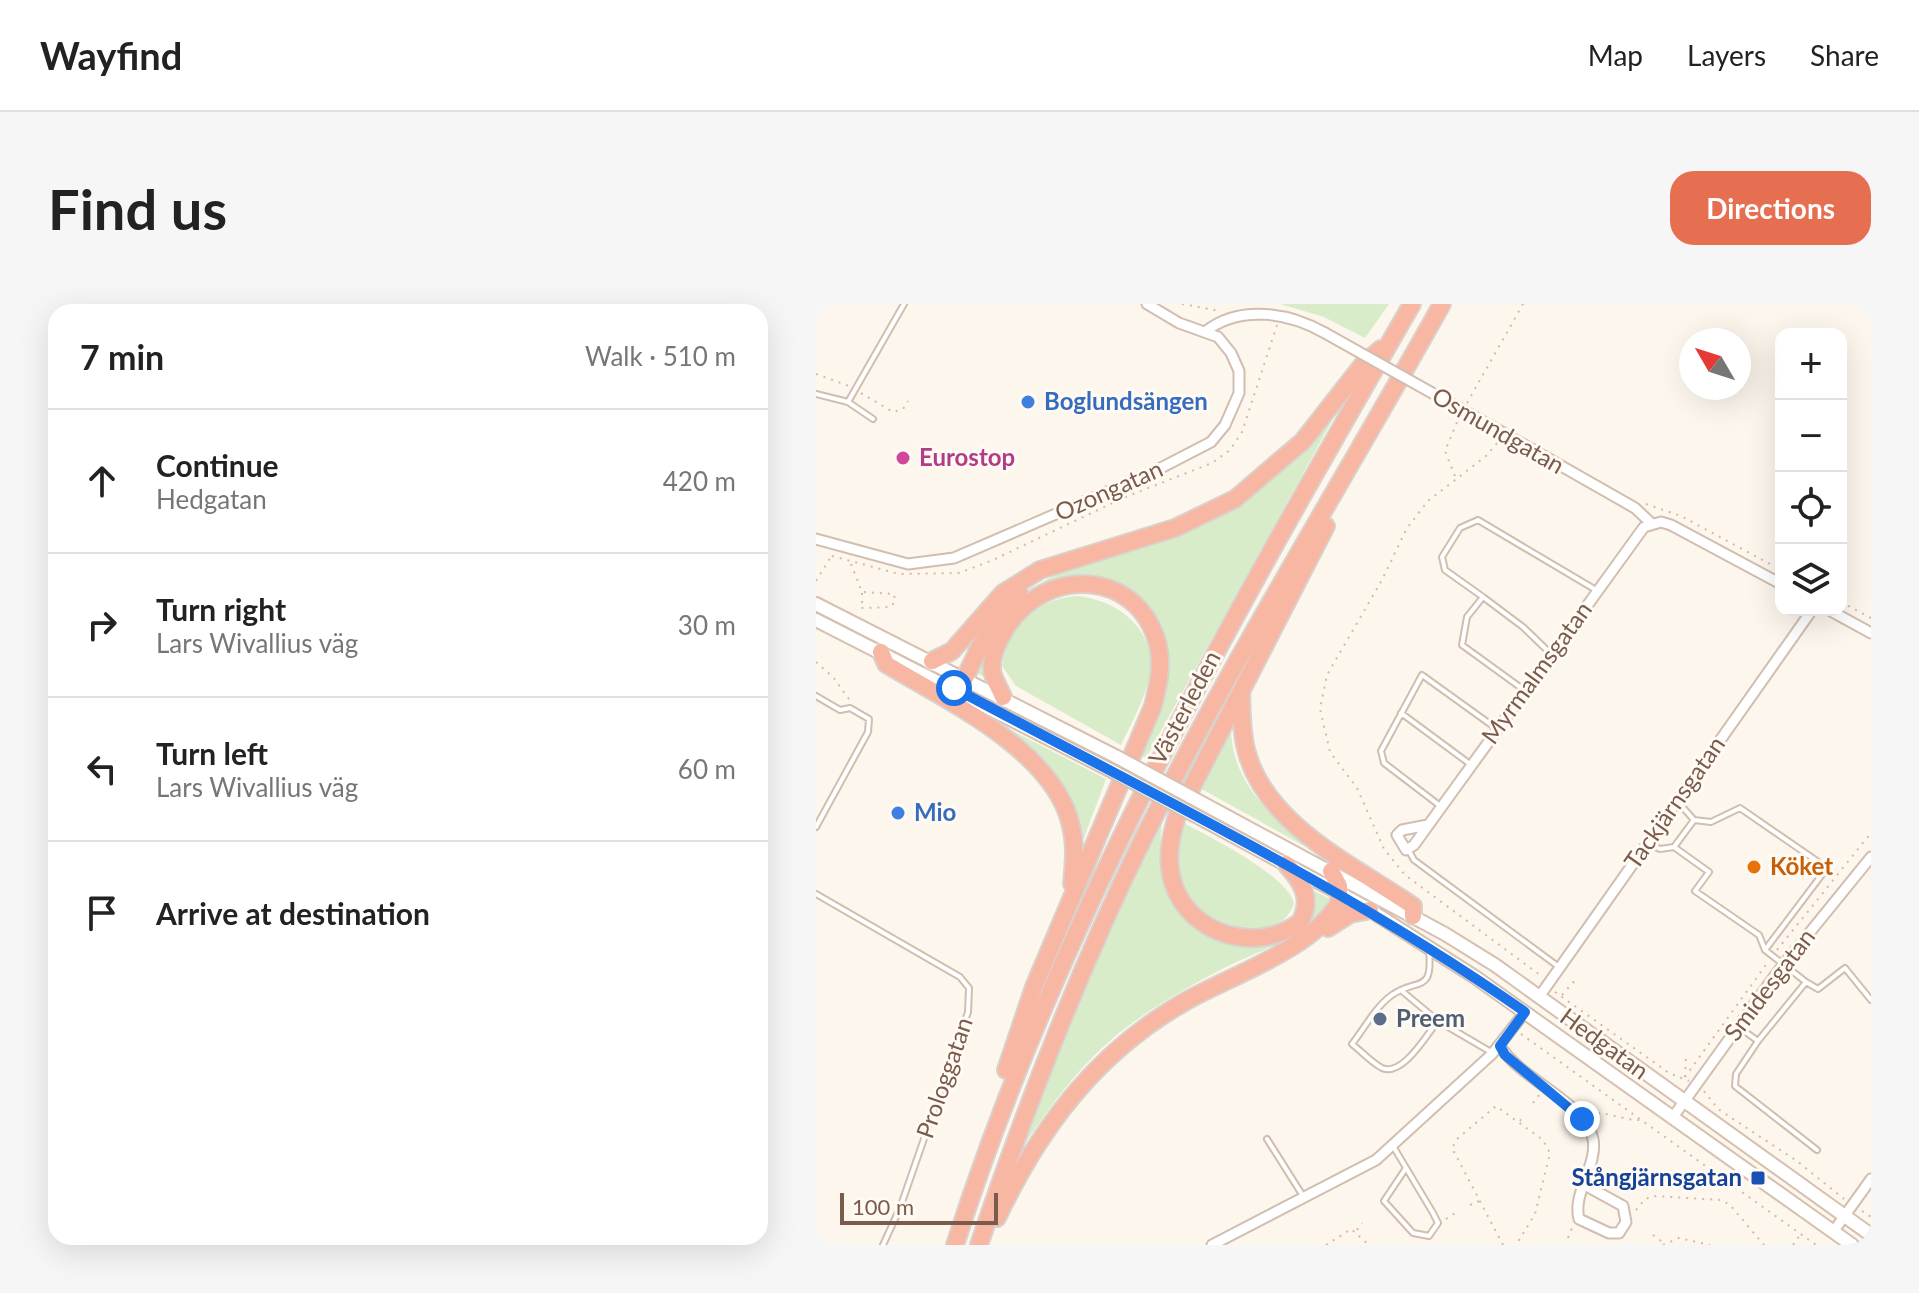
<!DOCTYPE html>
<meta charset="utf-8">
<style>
:root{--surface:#fff;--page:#f6f6f6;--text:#222;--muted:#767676;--line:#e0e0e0;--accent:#e76f51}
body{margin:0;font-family:Lato,sans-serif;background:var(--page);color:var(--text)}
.controls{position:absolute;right:24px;top:24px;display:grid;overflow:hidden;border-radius:16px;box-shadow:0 8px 32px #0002}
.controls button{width:72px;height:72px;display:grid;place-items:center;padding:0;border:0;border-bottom:2px solid var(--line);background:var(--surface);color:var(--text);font:40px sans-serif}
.compass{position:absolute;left:863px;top:24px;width:72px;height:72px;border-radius:50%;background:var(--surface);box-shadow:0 8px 32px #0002;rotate:309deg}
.scale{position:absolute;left:24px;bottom:20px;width:158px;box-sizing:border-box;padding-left:8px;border:4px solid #7a5c4d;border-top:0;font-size:22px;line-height:28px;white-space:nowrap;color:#7a5c4d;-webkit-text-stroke:6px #fffaf3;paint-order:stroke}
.stop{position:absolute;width:24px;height:24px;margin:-18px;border:6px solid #1a73e8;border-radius:50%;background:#fff}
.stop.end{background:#1a73e8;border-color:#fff;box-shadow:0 2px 8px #0008}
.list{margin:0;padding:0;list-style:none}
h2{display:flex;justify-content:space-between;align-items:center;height:104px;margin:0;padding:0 32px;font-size:34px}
h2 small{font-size:26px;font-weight:400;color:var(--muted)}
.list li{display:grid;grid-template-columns:52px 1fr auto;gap:24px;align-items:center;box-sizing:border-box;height:144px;padding:0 32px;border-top:2px solid var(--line)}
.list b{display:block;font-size:30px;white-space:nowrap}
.list p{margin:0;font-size:26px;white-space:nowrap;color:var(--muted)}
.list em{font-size:26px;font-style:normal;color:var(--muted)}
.icon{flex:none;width:44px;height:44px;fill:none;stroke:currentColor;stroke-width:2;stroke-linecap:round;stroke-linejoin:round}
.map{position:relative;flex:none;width:1055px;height:941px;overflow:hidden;border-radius:24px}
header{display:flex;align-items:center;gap:48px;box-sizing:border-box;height:112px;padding:0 40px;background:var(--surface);border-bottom:2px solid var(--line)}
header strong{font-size:38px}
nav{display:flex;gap:44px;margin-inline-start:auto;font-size:28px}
.intro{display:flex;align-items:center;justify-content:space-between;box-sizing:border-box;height:192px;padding:0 48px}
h1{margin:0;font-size:56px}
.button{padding:20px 36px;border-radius:24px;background:var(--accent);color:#fff;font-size:28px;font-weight:700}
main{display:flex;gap:48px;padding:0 48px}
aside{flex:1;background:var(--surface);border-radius:24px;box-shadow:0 8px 32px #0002}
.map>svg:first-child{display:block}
.green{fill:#d8ecc9}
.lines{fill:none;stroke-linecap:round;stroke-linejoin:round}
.lane-casing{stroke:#d1beb0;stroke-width:8}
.street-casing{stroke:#d1beb0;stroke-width:13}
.secondary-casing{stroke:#d6c0b0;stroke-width:16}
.highway-casing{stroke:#dad1cd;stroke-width:20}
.path{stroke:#d9b8a5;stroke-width:2;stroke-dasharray:2 6;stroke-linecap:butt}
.lane{stroke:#fff;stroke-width:4}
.street{stroke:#fff;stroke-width:9}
.secondary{stroke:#fff;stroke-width:12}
.highway{stroke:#f7b7a3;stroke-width:16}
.street-bridge-casing{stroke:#d1beb0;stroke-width:13;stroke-linecap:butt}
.secondary-bridge-casing{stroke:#d6c0b0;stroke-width:16;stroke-linecap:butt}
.street-bridge{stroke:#fff;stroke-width:9}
.secondary-bridge{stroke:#fff;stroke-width:12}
.route{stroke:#1a73e8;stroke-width:10}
.shop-dot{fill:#3f7fe0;stroke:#fffaf3;stroke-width:3}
.hotel-dot{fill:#d1479c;stroke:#fffaf3;stroke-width:3}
.food-dot{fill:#e8710a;stroke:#fffaf3;stroke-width:3}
.service-dot{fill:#5c6f8a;stroke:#fffaf3;stroke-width:3}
.transit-dot{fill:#1a4fb4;stroke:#fffaf3;stroke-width:3}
.labels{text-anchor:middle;stroke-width:6;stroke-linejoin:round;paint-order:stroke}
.shop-label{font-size:24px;font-weight:bold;fill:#366cbe;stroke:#fffaf3;text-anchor:start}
.street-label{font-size:24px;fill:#7a5c4d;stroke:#fffaf3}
.hotel-label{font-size:24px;font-weight:bold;fill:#b23c85;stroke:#fffaf3;text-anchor:start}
.food-label{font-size:24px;font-weight:bold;fill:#c56008;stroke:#fffaf3;text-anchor:start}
.service-label{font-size:24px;font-weight:bold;fill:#4e5e75;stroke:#fffaf3;text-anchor:start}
.transit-label{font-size:24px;font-weight:bold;fill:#164399;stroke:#fffaf3;text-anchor:end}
</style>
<header>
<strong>Wayfind</strong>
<nav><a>Map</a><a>Layers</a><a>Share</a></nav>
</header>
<div class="intro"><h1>Find us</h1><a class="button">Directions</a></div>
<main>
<aside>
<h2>7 min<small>Walk · 510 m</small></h2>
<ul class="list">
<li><svg class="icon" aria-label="ahead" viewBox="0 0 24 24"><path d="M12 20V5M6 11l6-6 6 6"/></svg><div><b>Continue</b><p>Hedgatan</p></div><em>420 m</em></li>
<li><svg class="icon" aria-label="right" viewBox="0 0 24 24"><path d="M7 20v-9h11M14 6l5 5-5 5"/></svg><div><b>Turn right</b><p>Lars Wivallius väg</p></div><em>30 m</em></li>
<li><svg class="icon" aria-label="left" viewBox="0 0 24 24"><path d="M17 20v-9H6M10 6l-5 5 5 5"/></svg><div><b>Turn left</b><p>Lars Wivallius väg</p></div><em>60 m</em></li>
<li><svg class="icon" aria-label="arrive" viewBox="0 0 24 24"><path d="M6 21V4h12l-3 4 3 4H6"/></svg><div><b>Arrive at destination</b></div></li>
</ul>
</aside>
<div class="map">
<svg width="1055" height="941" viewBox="0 0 1055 941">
<rect width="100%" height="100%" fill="#fdf6ec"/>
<path class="green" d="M464,0H573L549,34L508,13Z
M523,104L330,454L322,451C336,420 355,387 353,353C349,287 255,239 207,297C193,314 181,353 171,374L156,367L197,298L215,284L257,262L328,241L479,152Z
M260,292C300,295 341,325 334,370C329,395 316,418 305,441L200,382L186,362C190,322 222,295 260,292Z
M125,390L290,475L263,547L235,472Z
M415,419C413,494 480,531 535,568L382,483Z
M346,517C341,568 346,614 400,634C413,639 434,645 448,640C464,635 481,619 495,610L496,586L514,595C491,634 446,645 408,664C374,682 338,702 308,725C267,757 237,798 208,841L264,693Z
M366,518C392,532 473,572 478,600C459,650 374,618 363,575C358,555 362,537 366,518Z"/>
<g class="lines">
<g class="lane-casing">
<path id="lane" d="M0,90L32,98L57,115
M32,98L88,0
M667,293L629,266L626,253L644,224L662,216L780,286
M708,386L646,341L651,313L667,293L707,323L734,349
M0,392L24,406L34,404L53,415L52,428L0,523
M585,409L654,460
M623,501L568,459L565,447L606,371L681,425
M831,539L844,545L858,543L893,568L879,587L943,631L949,646L1011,564L924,504L895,518L878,516L862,498
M858,543L878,516
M593,547L598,556L743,663
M0,590L144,673L153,684L152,708L84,904L67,941
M990,678L1002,685L1029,664L1055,696
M586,687L622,717C611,730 587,773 566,764C556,759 545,747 536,740C548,725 560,702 576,691C602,673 617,691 613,646
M622,717L675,748
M924,724L942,737L920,770L919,782L1001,846
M942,737L990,678L949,646
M451,835L487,892
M577,842L617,909L622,919L613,932L597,929L568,897L590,864"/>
</g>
<g class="street-casing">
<path id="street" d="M390,27C425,0 474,9 509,29
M675,122L819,204L835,219
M0,235L92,260L138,254L337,168L395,138L409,121L423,89V67L415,49L402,33L363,19L331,0
M1013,306L1055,329
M612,521L586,526L581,531L590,546L598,541L828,223L845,218L855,221L965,280
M723,693L996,306
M684,742C705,776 769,798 777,835C782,861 756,889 763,915L793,929H803L810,918L807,902L767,880
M857,813L960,670L1055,553
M1017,928L1055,875
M396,941L560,856L676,750L709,708"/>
</g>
<g class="secondary-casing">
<path id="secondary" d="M0,300L301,453
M0,316L296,467
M412,513L629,630L679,661L1055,931
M406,526L549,603L659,673L1036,941"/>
</g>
<g class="highway-casing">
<path id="highway" d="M65,348L70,360C131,397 235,445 254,518C260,539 258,559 256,580
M116,357L136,347L187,289L224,266L359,224L419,195L487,137L548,59L565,45
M149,374L165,340L203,288
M425,388C426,408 425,429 431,449C451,522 539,562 597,602V612
M187,393C184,384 176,374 176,365C175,350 183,336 190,324C229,262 322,264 342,341C347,362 342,382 337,402L218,683L190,766
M470,560C486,578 497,595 484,618C442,650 374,632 357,579C350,556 354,535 361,512L510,222
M512,624L534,610L554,606
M181,914C223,825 279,750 365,700C412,672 494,647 523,599V582L515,567
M139,941C246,606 422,303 596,0
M163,941C210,802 263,665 328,533C419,350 527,178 626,0"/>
</g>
<path class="path" d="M366,0L404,7
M0,70L33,82
M45,89L77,108L87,105L92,97
M651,99L707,0
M681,139L670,152L612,197L591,224L566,276L511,371L504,405L514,448L541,484L568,545L589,571L724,671
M639,172L629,147L642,116
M830,200L865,212L965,266
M16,252L83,270L143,269L177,256L307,194L396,159L414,146L426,128L461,21
M35,260L46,288L78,290L79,297L75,303L46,304L45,308
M0,277L16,251
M46,289V302
M1025,298L1055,314
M0,358L17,373L33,395
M961,646L1055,529
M739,688L853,769L873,777
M746,691L761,674
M705,730L1000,941
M869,773L952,658
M869,773L870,753
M888,787L902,805L981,857L1028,895
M717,799L724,790
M774,810C788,806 808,817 825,816
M704,817L708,811
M654,901L663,897
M820,906L829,895L838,892L905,896L914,901L948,941
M1046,907L1055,913
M630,915L641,908
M541,926L546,919
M837,931L848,939
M752,934L756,924
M510,941L535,925L553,941
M687,941L636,844L641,835L680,802L727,836L734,849L719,910L700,941
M847,941L863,934L894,941
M977,941L984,931"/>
<use href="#lane" class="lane"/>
<use href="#street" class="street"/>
<use href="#secondary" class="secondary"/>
<use href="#highway" class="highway"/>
<g class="street-bridge-casing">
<path id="street-bridge" d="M509,29L675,122"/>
</g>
<g class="secondary-bridge-casing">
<path id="secondary-bridge" d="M301,453L412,513
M296,467L406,526"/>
</g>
<use href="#street-bridge" class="street-bridge"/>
<use href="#secondary-bridge" class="secondary-bridge"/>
</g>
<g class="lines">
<path class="route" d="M138,384C331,488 529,582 709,708L684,742L689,751L766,815"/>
</g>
<g class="shop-dot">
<circle cx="212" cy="98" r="8"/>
<circle cx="82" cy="509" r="8"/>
</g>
<circle class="hotel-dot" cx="87" cy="154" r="8"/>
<circle class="food-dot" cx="938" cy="563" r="8"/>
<circle class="service-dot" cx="564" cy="715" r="8"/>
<rect class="transit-dot" x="934" y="866" width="16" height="16" rx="4"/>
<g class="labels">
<g class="shop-label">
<text x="228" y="106">Boglundsängen</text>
<text x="98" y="517">Mio</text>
</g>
<g class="street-label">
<text transform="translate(682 127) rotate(30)" y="8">Osmundgatan</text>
<text transform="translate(293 187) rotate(-24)" y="8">Ozongatan</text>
<text transform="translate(721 369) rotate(-54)" y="8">Myrmalmsgatan</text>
<text transform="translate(369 404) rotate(-62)" y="8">Västerleden</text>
<text transform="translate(859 499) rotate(-55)" y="8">Tackjärnsgatan</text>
<text transform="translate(954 681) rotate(-53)" y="8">Smidesgatan</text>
<text transform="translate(788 740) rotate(36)" y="8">Hedgatan</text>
<text transform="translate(129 774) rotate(-71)" y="8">Prologgatan</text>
</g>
<g class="hotel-label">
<text x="103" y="162">Eurostop</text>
</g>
<g class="food-label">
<text x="954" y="571">Köket</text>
</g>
<g class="service-label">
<text x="580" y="723">Preem</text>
</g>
<g class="transit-label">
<text x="926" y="882">Stångjärnsgatan</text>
</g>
</g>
</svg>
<div class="controls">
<button>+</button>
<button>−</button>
<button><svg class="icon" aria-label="locate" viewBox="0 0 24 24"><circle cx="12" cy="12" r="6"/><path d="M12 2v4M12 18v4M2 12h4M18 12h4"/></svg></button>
<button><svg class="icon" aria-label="layers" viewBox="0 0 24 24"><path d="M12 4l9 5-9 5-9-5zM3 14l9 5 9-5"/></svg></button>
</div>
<svg class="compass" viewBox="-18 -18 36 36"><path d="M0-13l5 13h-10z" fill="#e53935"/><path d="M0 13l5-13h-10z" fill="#767676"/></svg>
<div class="scale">100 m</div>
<div class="stop" style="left:138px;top:384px"></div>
<div class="stop end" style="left:766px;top:815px"></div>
</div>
</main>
